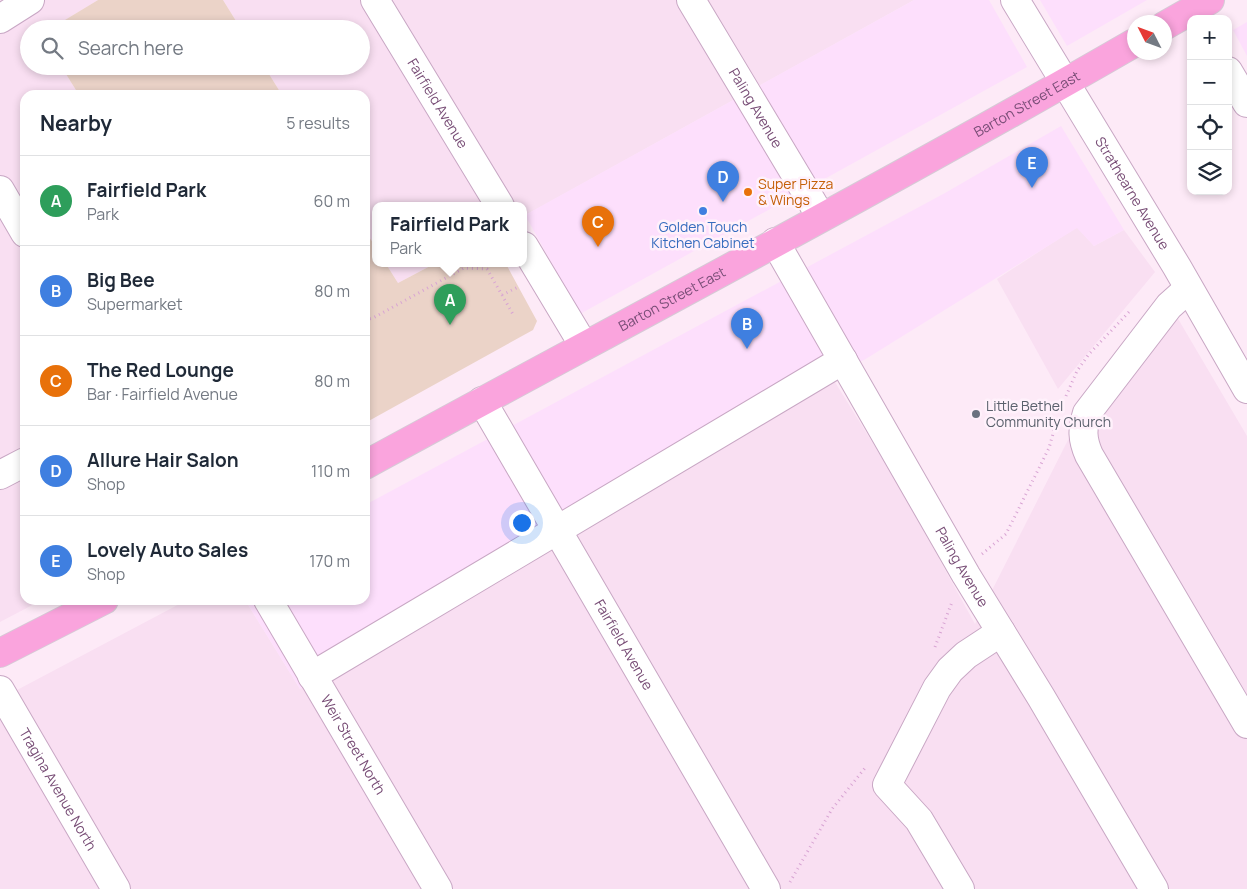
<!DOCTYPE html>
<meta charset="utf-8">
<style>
:root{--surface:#fff;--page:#f2f2f3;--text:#1f2937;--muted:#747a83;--line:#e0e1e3;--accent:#db51e5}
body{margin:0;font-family:Manrope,sans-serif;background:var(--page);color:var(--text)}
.controls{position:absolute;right:15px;top:15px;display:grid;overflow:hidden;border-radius:10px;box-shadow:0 2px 8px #0003}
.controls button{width:45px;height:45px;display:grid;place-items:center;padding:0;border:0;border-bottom:1px solid var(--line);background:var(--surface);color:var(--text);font:25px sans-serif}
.compass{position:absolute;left:1127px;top:15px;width:45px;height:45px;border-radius:50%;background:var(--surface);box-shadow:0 2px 8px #0003;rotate:312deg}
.you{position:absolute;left:521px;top:522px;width:18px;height:18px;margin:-12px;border:4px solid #fff;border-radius:50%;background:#1a73e8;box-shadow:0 0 0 8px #1a73e833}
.badge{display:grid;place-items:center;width:32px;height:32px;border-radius:50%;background:var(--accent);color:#fff;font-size:16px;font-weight:700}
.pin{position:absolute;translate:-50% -41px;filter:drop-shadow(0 1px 2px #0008)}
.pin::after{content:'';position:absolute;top:26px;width:18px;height:15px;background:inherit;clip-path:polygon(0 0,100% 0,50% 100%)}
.popup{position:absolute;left:372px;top:202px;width:155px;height:65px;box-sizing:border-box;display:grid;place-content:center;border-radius:10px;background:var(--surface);filter:drop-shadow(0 1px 4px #0005);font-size:16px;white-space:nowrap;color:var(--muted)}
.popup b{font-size:19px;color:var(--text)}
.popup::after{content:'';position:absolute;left:50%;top:100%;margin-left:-10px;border:10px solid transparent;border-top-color:var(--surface)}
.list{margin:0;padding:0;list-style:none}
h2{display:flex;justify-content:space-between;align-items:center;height:65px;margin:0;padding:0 20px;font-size:21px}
h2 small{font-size:16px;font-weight:400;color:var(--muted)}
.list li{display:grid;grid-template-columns:32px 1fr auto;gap:15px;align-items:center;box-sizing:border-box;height:90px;padding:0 20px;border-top:1px solid var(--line)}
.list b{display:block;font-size:19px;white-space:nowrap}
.list p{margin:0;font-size:16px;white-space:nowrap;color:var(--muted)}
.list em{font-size:16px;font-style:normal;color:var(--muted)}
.icon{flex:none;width:28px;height:28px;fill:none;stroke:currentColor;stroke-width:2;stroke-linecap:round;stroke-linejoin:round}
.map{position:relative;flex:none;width:1247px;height:889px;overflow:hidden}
.search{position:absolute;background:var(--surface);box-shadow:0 2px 8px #0003;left:20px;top:20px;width:350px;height:55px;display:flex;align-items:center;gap:12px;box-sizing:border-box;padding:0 18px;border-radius:28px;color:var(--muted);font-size:19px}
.panel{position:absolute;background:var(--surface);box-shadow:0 2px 8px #0003;left:20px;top:90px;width:350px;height:515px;border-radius:15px}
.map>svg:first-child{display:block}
.residential{fill:#f9dff2}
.commercial{fill:#fddffc}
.green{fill:#ebd3c8}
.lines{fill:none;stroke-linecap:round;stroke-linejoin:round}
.minor-casing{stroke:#c8a7c4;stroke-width:30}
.major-casing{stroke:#d6cad6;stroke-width:30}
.path{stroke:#d8a4d3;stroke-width:3;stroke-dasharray:1 4;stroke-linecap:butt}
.minor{stroke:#fff;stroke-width:28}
.major{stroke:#faa4dd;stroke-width:28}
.food-dot{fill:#e8710a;stroke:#fff1fb;stroke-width:2}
.shop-dot{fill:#3f7fe0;stroke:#fff1fb;stroke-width:2}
.worship-dot{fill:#6b7280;stroke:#fff1fb;stroke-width:2}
.labels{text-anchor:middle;stroke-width:5;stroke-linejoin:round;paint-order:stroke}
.street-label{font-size:14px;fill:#784d76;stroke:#fff1fb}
.food-label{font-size:14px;fill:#c56008;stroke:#fff1fb;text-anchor:start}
.shop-label{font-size:14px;fill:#366cbe;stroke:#fff1fb}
.worship-label{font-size:14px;fill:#5b616d;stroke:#fff1fb;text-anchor:start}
</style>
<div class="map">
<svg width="1247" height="889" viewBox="0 0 1247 889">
<rect width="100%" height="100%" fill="#fdeaf7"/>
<path class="residential" d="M0,0H98L50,29H29V66H61L79,95H25V600H42L0,622Z
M223,0H914L524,216V206H376V248L365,230V95H282L264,66H361V29H241Z
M1077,227L1094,246L1124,230L1155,272L1058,389L997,279Z
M386,264H434L398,283Z
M1167,300L1247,436V889H0V699L187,600H245L300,689L830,374L895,479L975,624L1069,438Z"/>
<path class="commercial" d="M914,0H989L1027,67L580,314L525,215Z
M1040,0H1147L1067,46Z
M1247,22V56L1233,30Z
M1061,126L1124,230L1094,246L1077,228L864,360L830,374L300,689L245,600H365V505L945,193Z"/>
<path class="green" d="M98,0H223L241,29H50Z
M61,66H264L282,95H79Z
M365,230L376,248V264H386L398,283L434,264H506L537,321L533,330L365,423Z"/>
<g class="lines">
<g class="minor-casing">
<g id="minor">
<path id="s1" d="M375,0L500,206"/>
<path id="s2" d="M691,0L821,217"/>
<path id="s3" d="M1015,0L1177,267L1247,389"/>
<path d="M0,19L30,0"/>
<path d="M1228,71L1247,103"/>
<path d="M0,190L25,233"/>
<path id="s4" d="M775,242L966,575L1041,697L1154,889"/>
<path d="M524,246L584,346"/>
<path d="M1188,289L1169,306L1087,413C1082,429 1082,439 1089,455L1247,724"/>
<path id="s5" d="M482,401L766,889"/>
<path d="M0,475L25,462"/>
<path id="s6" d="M268,600L438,889"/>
<path d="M312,676L843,360"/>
<path id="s7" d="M0,690L116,889"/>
<path d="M960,889L919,820L887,785L937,688L950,670L966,655L1001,632"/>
</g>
</g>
<g class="major-casing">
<g id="major">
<path d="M1164,26L1210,0"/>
<path id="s8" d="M365,465C622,325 881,189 1134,43"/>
<path d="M0,653L104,600"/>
</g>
</g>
<path class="path" d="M502,295L518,287
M365,320L373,318L464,268L487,269L514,316
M1066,396L1077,371L1089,354L1129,312
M982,554L1006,534L1049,448L1057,420
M935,647L952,602
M790,882L832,809L865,768"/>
<use href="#minor" class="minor"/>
<use href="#major" class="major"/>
</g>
<circle class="food-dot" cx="748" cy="192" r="5"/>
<circle class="shop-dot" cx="703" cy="211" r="5"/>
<circle class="worship-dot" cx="976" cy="414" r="5"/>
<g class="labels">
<g class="street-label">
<text dy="5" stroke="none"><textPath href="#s1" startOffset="121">Fairfield Avenue</textPath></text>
<text dy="5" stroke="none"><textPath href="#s8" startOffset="754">Barton Street East</textPath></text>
<text dy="5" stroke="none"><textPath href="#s2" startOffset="126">Paling Avenue</textPath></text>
<text dy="5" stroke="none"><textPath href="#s3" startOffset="226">Strathearne Avenue</textPath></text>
<text dy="5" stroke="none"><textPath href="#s8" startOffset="349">Barton Street East</textPath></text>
<text dy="5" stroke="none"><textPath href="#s4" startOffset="375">Paling Avenue</textPath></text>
<text dy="5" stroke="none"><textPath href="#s5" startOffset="282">Fairfield Avenue</textPath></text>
<text dy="5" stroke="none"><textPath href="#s6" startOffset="168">Weir Street North</textPath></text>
<text dy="5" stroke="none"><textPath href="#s7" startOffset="115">Tragina Avenue North</textPath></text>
</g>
<g class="food-label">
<text x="758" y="189">Super Pizza<tspan x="758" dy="16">&amp; Wings</tspan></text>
</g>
<g class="shop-label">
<text x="703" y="232">Golden Touch<tspan x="703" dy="16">Kitchen Cabinet</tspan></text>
</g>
<g class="worship-label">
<text x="986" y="411">Little Bethel<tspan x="986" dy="16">Community Church</tspan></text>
</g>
</g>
</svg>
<div class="controls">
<button>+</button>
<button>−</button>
<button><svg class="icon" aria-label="locate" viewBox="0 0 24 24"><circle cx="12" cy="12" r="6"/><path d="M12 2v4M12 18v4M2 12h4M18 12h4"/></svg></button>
<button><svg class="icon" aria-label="layers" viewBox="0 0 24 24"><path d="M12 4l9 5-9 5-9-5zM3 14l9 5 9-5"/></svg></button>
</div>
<svg class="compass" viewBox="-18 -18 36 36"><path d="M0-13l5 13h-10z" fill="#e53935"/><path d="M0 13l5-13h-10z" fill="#747a83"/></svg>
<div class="you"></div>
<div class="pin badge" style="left:450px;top:325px;background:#2e9e5b">A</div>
<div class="popup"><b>Fairfield Park</b>Park</div>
<div class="pin badge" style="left:747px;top:349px;background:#3f7fe0">B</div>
<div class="pin badge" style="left:598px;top:247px;background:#e8710a">C</div>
<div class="pin badge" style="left:723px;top:202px;background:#3f7fe0">D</div>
<div class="pin badge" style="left:1032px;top:188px;background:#3f7fe0">E</div>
<div class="search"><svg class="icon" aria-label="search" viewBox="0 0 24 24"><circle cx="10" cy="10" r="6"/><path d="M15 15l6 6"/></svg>Search here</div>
<section class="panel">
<h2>Nearby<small>5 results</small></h2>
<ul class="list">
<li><span class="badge" style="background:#2e9e5b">A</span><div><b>Fairfield Park</b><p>Park</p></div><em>60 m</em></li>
<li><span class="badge" style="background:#3f7fe0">B</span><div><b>Big Bee</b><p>Supermarket</p></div><em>80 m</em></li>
<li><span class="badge" style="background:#e8710a">C</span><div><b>The Red Lounge</b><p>Bar · Fairfield Avenue</p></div><em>80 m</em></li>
<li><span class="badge" style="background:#3f7fe0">D</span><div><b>Allure Hair Salon</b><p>Shop</p></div><em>110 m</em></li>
<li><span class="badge" style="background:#3f7fe0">E</span><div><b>Lovely Auto Sales</b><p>Shop</p></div><em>170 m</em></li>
</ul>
</section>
</div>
